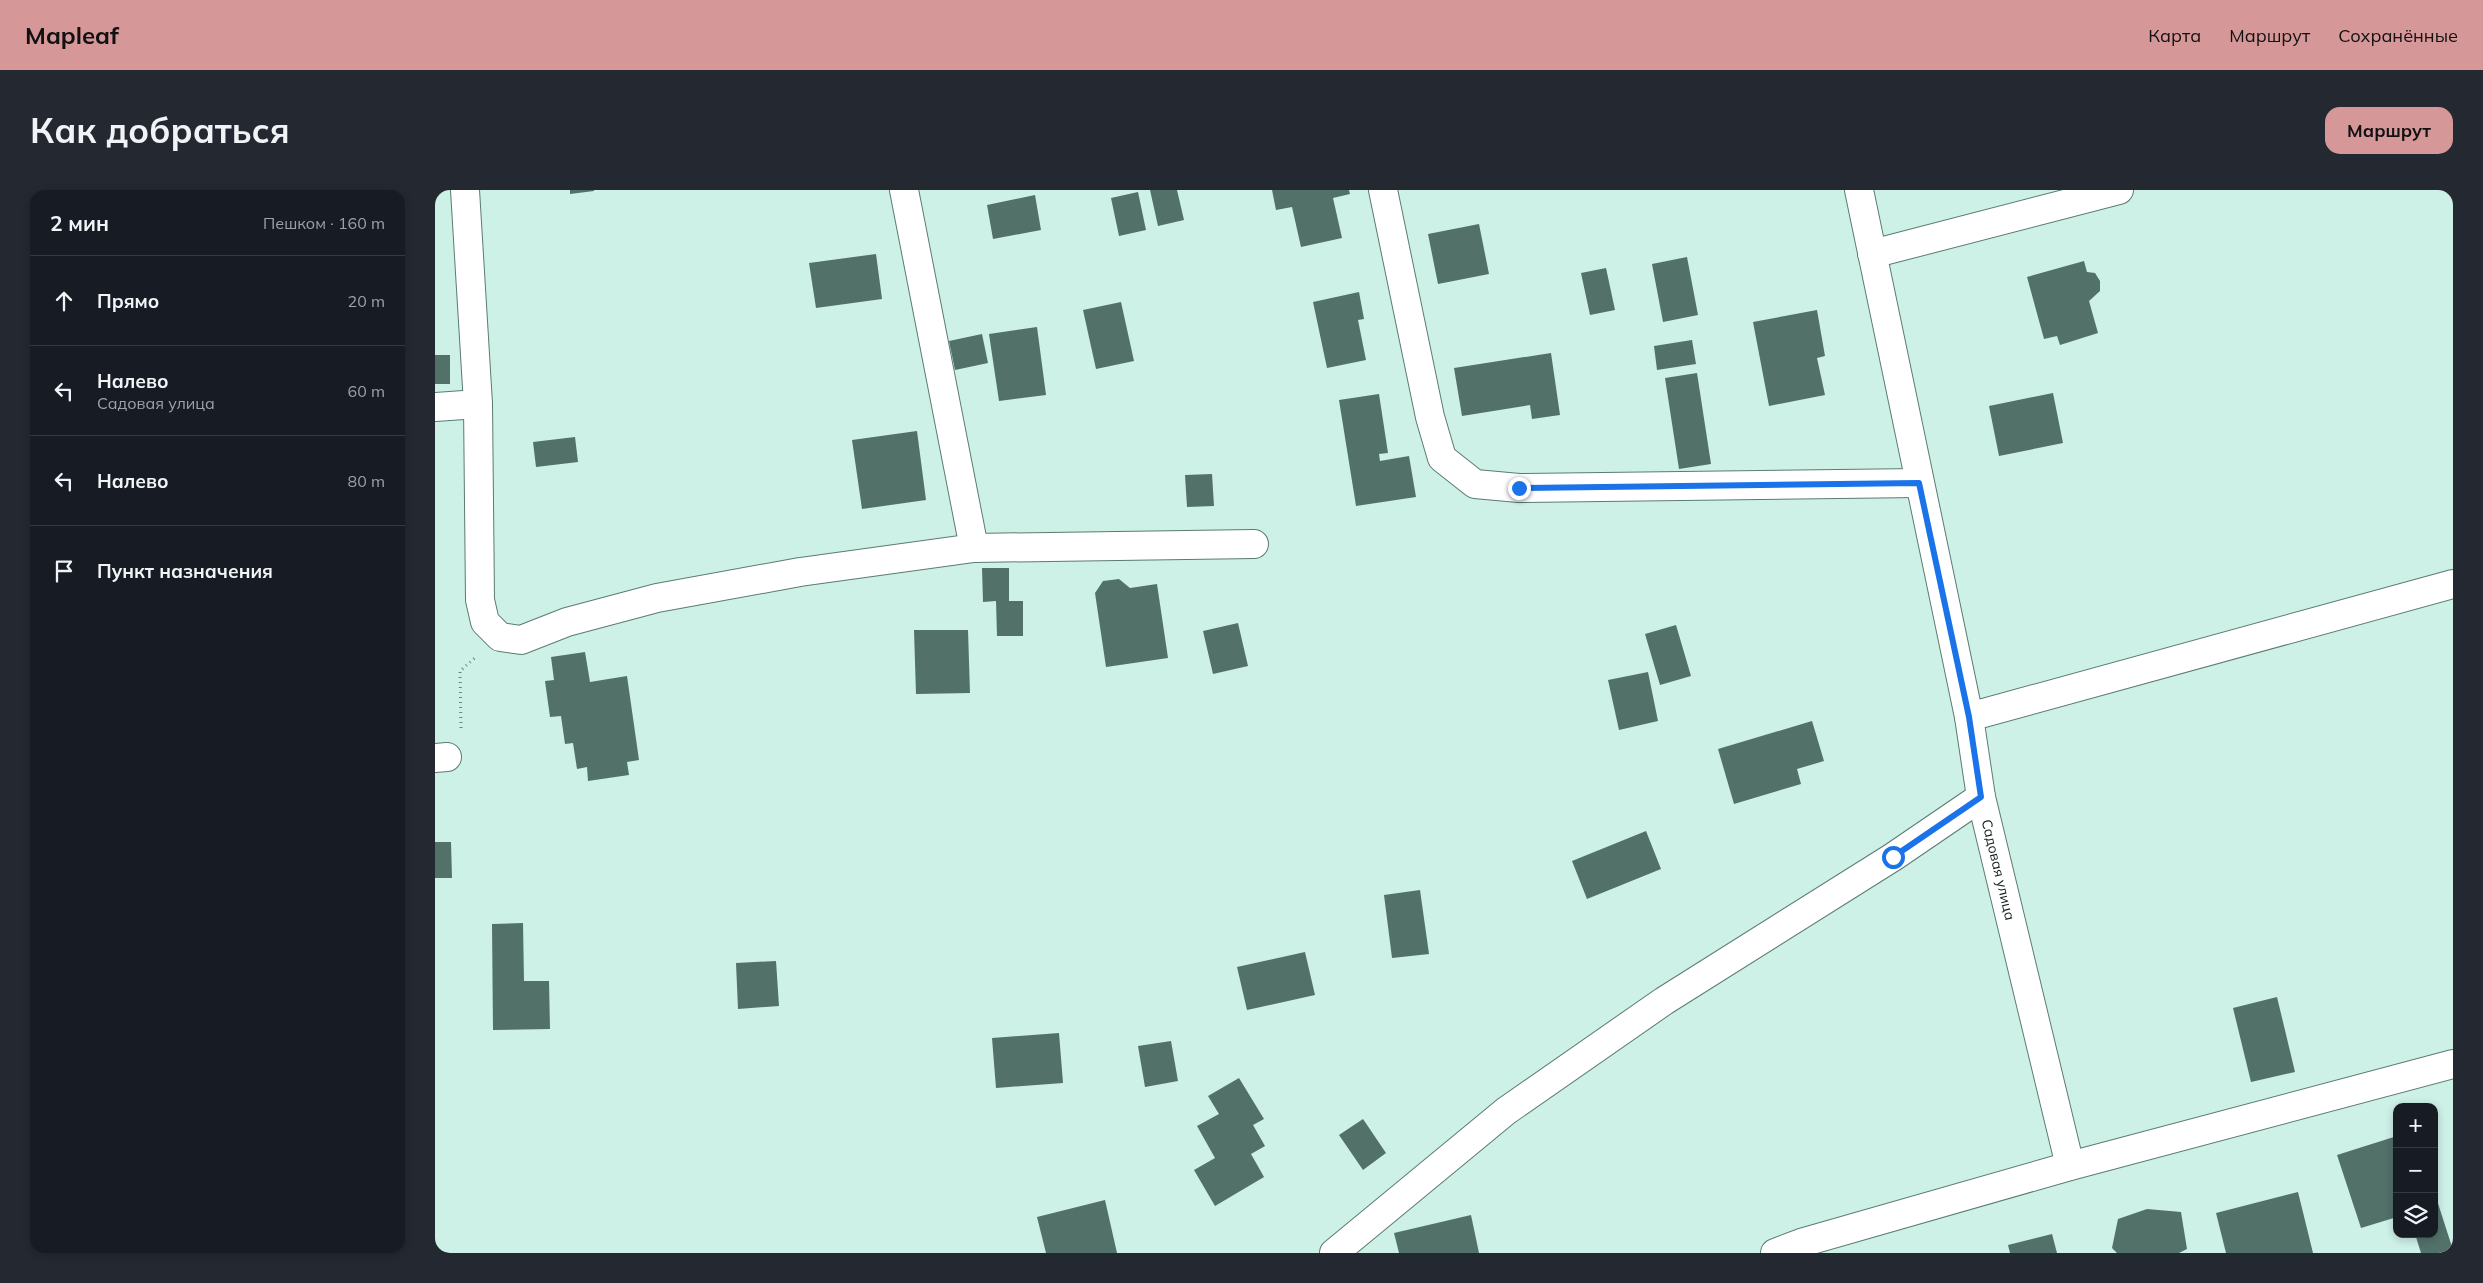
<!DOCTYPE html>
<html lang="ru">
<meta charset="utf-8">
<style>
:root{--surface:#171b24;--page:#242831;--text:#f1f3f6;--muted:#9ea1a6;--line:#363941;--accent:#d69798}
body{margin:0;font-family:Mulish,sans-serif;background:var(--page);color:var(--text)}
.controls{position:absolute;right:15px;bottom:15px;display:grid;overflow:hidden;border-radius:10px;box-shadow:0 2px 8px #0003}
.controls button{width:45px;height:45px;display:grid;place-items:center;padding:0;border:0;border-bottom:1px solid var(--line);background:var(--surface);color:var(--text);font:25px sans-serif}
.stop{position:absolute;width:15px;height:15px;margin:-11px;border:4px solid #1a73e8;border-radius:50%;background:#fff}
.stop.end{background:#1a73e8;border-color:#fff;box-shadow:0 1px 5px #0008}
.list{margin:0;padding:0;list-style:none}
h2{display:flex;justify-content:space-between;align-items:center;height:65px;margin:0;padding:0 20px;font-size:21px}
h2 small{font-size:16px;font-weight:400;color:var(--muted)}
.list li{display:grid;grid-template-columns:32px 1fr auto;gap:15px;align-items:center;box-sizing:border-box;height:90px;padding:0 20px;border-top:1px solid var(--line)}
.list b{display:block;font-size:19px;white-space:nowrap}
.list p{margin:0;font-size:16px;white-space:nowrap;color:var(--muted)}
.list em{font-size:16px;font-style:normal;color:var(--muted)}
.icon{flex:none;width:28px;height:28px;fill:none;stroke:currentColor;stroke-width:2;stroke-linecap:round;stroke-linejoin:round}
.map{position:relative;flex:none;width:2018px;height:1063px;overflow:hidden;border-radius:15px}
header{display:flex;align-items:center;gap:30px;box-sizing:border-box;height:70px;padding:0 25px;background:var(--accent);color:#111}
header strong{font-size:24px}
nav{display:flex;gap:28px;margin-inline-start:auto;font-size:18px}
.intro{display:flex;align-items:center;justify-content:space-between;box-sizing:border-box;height:120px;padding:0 30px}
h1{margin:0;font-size:35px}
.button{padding:12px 22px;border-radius:15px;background:var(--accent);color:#111;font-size:18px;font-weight:700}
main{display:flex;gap:30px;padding:0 30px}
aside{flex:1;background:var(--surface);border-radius:15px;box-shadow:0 2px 8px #0003}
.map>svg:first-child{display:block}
.building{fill:#527169}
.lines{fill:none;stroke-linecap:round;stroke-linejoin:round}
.minor-casing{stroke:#5b7b73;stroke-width:30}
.path{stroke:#6c837e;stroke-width:3;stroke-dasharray:1 4;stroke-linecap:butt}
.minor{stroke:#fff;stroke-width:28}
.route{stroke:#1a73e8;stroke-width:6}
.labels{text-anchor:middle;stroke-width:4;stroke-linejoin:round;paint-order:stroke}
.street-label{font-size:14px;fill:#121f1c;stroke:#dafef4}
</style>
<header>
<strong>Mapleaf</strong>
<nav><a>Карта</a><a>Маршрут</a><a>Сохранённые</a></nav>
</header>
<div class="intro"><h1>Как добраться</h1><a class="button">Маршрут</a></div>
<main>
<aside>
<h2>2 мин<small>Пешком · 160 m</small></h2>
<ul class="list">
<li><svg class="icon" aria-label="ahead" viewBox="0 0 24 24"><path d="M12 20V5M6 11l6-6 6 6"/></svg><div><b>Прямо</b></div><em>20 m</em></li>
<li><svg class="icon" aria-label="left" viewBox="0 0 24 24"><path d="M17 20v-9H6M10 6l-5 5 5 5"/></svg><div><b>Налево</b><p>Садовая улица</p></div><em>60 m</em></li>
<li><svg class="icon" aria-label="left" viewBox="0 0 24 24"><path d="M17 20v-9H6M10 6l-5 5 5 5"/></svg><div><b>Налево</b></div><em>80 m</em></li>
<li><svg class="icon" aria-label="arrive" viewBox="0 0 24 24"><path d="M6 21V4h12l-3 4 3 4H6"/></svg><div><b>Пункт назначения</b></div></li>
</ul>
</aside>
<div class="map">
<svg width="2018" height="1063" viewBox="0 0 2018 1063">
<rect width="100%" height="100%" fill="#cdf0e7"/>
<path class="building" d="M135,0H159V1L135,4Z
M715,0H742L749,30L723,36Z
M837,0H914L915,4L898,8L907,48L866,57L857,17L841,20Z
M703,2L711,40L684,46L676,8Z
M600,5L606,40L558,49L552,15Z
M1044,34L1054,84L1003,94L993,44Z
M441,64L447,109L381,118L374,73Z
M1252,67L1263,125L1228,132L1217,74Z
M1649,71L1652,82L1660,83L1665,91V101L1654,111L1663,143L1625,155L1622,146L1609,149L1592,87Z
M1171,78L1180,120L1155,125L1146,83Z
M924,102L929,129L923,130L931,170L892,178L878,112Z
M686,112L699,171L661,179L648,120Z
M1382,120L1390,166L1382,168L1390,205L1334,216L1318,132Z
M602,137L611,205L564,211L554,144Z
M547,144L553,173L520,180L514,151Z
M1257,150L1261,174L1222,180L1219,156Z
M1116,163L1125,225L1097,229L1095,215L1027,226L1019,178Z
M0,165H15V194H0Z
M1262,183L1276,274L1244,279L1230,188Z
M1618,203L1628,253L1564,266L1554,216Z
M944,204L953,263L944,264L945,271L974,266L981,307L921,316L904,210Z
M482,241L491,310L427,319L417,250Z
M140,247L143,272L101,277L98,252Z
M777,284L779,316L752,317L750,285Z
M547,378H574V411H588V446H562L561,411L548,412Z
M684,389L695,398L722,394L733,468L671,477L660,403L668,391Z
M803,433L813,476L778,484L768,441Z
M1241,435L1256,486L1225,495L1210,444Z
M479,440H533L535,503L481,504Z
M150,462L155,492L192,486L204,570L192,572L194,585L153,591L152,577L142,579L138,553L130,554L126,526L115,527L110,491L119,490L116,467Z
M1213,482L1223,531L1184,540L1173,490Z
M1377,531L1389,571L1362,579L1366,594L1299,614L1283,559Z
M1211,641L1226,679L1152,709L1137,671Z
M0,652H16L17,688H0Z
M985,700L994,764L957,768L949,705Z
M88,733L89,791H114L115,839L58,840L57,734Z
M870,762L880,805L812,820L802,777Z
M341,771L344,816L303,819L301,773Z
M1842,807L1860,882L1816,892L1798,818Z
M624,843L628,893L561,898L557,848Z
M736,851L743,891L710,897L703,856Z
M804,888L829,929L818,935L830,956L816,964L829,987L780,1016L759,980L780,968L762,936L784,924L773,906Z
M928,929L951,963L928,980L904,945Z
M1962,946V1027L1926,1038L1902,965Z
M1863,1002L1878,1063H1791L1781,1023Z
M2000,1004L2018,1060L2009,1063H1986L1980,1044H1999Z
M670,1010L682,1063H611L602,1027Z
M1712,1019L1746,1022L1752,1059L1744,1063H1682L1677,1058L1683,1029Z
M1036,1025L1044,1063H964L959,1043Z
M1617,1044L1622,1063H1575L1573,1055Z"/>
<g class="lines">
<g class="minor-casing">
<g id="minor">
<path d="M30,0L43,214L45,410L50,432L65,447L86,450L132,432L222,408L365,382L539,358L819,354"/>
<path d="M469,0L539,358"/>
<path d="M948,0L995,227L1007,268L1040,294L1084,298L1484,293"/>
<path id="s1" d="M1424,0L1534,527L1546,607L1635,976"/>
<path d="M1437,64L1684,0"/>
<path d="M0,217L43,214"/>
<path d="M1534,527L2018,394"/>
<path d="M0,568L12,567"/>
<path d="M899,1063L1071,921L1229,811L1458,667L1546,607"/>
<path d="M1340,1063L1366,1053L1635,976L2018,874"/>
</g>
</g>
<path class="path" d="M26,538L25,481L41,467"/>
<use href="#minor" class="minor"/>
</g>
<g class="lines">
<path class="route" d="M1084,298L1484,293L1534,527L1546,607L1458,667"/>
</g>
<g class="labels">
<g class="street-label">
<text dy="5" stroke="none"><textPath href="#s1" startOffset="694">Садовая улица</textPath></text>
</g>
</g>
</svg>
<div class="controls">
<button>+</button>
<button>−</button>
<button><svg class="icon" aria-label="layers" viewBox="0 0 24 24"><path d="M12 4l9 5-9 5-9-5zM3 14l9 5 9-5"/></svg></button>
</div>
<div class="stop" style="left:1458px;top:667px"></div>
<div class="stop end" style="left:1084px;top:298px"></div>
</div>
</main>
